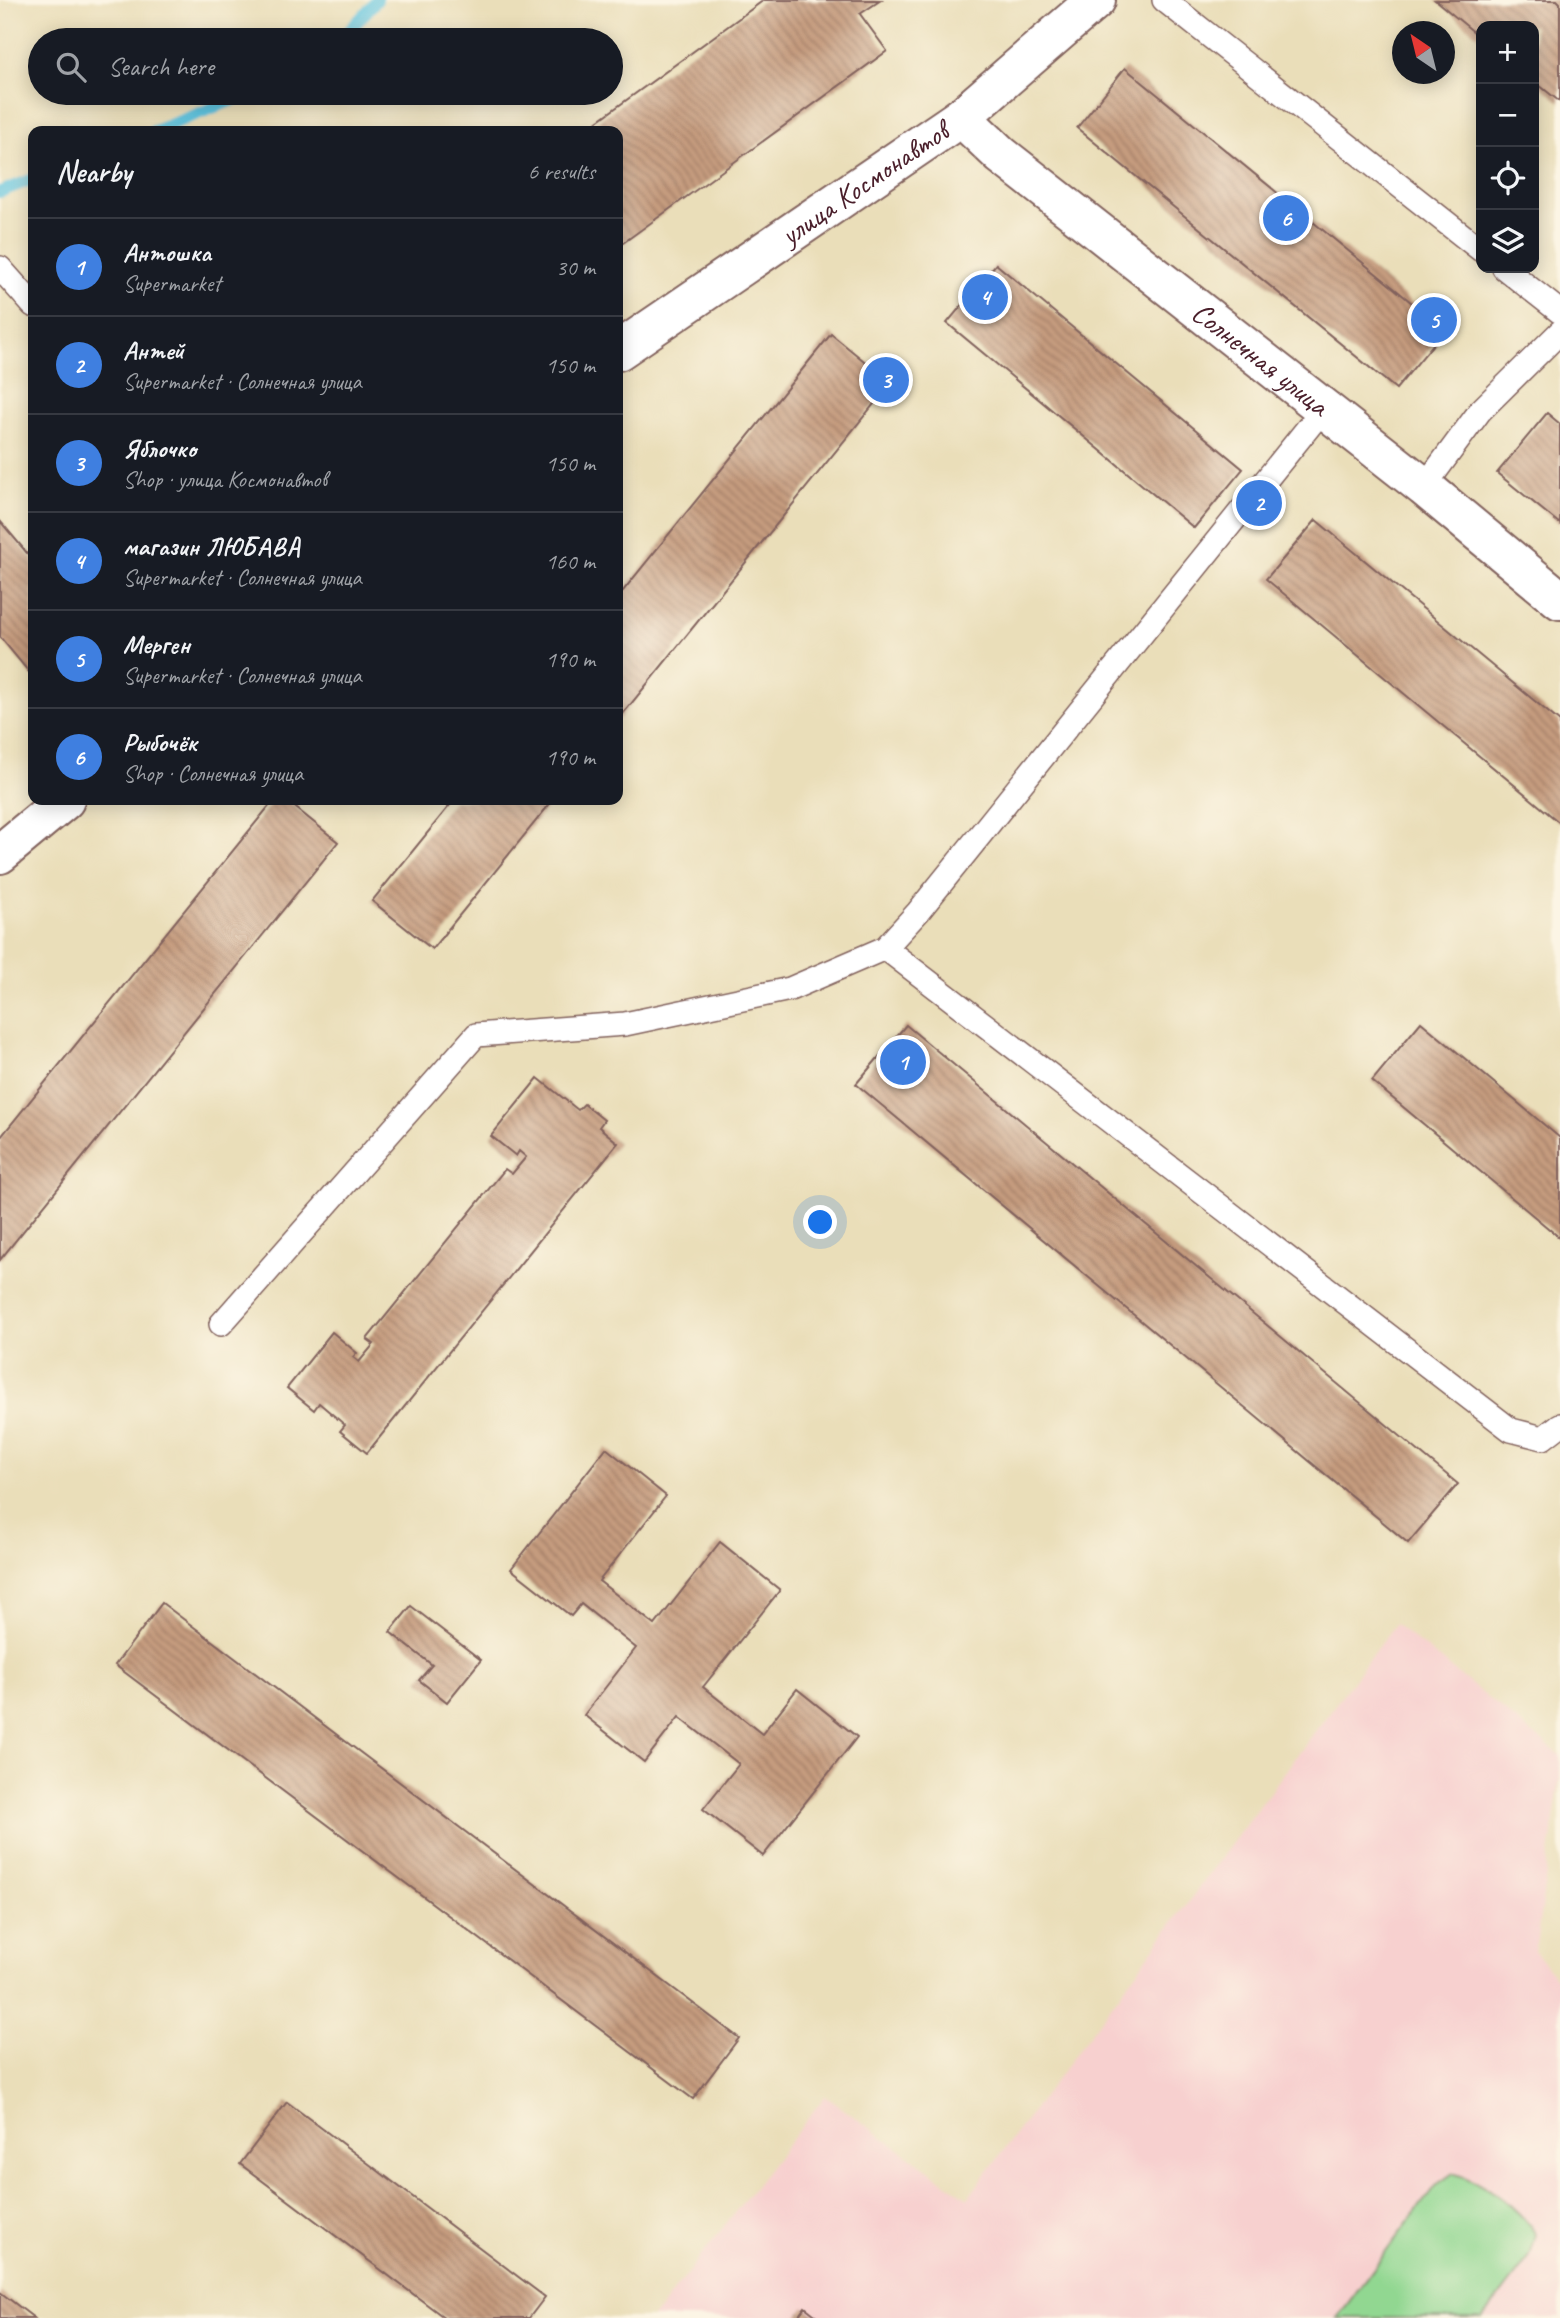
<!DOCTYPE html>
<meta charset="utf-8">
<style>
:root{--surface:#171b24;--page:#20242c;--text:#f1f3f6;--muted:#9ea1a6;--line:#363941;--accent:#2563eb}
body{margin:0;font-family:Caveat,sans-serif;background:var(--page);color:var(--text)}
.controls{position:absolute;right:21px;top:21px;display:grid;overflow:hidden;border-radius:14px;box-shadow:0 4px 18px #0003}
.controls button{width:63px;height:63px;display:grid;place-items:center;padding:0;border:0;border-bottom:2px solid var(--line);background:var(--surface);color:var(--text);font:35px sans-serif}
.compass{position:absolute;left:1392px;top:21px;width:63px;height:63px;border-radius:50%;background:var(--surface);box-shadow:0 4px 18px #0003;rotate:325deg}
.you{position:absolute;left:821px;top:1223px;width:24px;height:24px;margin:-18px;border:5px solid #fff;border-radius:50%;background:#1a73e8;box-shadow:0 0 0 10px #1a73e833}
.badge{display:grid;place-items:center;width:46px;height:46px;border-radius:50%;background:var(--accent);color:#fff;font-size:23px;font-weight:700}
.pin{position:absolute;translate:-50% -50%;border:4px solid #fff;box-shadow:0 2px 7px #0006}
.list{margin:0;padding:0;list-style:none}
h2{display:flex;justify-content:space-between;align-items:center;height:91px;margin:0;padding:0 28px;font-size:30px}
h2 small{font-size:23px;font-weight:400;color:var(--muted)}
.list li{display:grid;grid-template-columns:46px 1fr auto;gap:21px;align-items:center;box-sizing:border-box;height:98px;padding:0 28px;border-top:2px solid var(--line)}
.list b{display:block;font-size:26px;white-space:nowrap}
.list p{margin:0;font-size:23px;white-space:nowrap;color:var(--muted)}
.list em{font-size:23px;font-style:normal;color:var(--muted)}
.icon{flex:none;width:38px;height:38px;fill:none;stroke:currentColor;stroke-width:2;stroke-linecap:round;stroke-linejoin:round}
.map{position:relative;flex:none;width:1560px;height:2318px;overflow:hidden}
.search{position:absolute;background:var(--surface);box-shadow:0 4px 18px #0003;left:28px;top:28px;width:595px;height:77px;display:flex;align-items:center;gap:18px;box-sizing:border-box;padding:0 24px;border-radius:38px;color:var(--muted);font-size:26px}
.panel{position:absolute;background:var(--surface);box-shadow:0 4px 18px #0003;left:28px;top:126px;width:595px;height:679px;border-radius:14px}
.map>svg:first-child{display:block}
.built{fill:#f7d0cf}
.garden{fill:#91d791;stroke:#6e7b5e;stroke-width:2}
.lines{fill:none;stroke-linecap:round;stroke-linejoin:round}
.stream{stroke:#61c4df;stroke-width:12}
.building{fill:url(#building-back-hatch)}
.service-casing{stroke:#82625d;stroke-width:26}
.minor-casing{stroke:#82625d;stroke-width:42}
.service{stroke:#fff;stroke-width:23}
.minor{stroke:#fff;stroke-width:38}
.labels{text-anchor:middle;stroke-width:5;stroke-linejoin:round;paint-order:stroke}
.street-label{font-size:30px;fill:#4a1f2b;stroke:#fcf5e5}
</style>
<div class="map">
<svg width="1560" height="2318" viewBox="0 0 1560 2318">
<defs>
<pattern id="building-back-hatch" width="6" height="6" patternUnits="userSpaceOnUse" patternTransform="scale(1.75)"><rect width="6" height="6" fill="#c59b7e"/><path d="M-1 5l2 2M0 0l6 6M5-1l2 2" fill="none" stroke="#a27e67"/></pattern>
</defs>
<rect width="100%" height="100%" fill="#fcf5e5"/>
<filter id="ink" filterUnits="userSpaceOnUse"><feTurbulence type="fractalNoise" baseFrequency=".0143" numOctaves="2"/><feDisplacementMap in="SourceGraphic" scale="14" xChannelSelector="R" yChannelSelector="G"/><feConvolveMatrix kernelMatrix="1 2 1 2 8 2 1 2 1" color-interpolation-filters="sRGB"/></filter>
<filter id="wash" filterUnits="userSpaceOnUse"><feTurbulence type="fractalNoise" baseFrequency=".00686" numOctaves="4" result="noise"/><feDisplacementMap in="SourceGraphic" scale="28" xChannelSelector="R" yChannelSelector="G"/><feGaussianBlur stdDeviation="1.57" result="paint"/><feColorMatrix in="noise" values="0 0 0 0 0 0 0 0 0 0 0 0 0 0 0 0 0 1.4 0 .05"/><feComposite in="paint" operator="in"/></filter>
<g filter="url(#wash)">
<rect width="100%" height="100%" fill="#eadeb9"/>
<path class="built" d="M1395,1624L1560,1755V1777L1535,1952L1560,1983V2318H653L825,2096L968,2198Z"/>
<path class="garden" d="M1453,2173C1486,2184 1517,2206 1536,2234L1530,2256L1483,2318H1337L1435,2186Z"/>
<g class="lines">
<path class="stream" d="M341,40L377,0
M154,131L251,93
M0,192L33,179"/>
</g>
<g id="blocks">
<path class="building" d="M764,0H881L860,14L887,51L623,243L618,237V131H584Z
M1435,0H1557L1560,3V102L1534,81V26H1481V38Z
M1125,68L1445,330L1396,389L1077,128Z
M996,264L1243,469L1194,528L947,323Z
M831,334L891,383L618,720V597Z
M1547,413L1560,424V524L1497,473Z
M1316,520L1560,722V823L1266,579Z
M0,521L33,560V677L0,637Z
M274,800H286L338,842L0,1260V1138Z
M454,800H553L432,949L372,901Z
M1421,1022L1560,1138V1238L1372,1081Z
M906,1025L1458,1484L1408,1543L856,1084Z
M538,1078L578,1110L584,1104L604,1120L599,1127L618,1143L367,1453L340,1431L345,1425L319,1403L314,1410L287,1388L332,1332L357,1353L353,1357L359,1362L374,1344L367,1339L505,1169L512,1174L526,1157L519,1151L516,1156L491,1136Z
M606,1448L666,1496L599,1581L655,1625L720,1542L780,1590L703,1687L762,1734L797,1689L857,1737L763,1856L703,1809L739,1764L679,1717L644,1762L584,1715L636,1648L581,1604L571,1616L511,1569Z
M162,1603L739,2038L693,2099L115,1665Z
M411,1606L481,1660L447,1702L419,1680L432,1665L390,1632Z
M287,2102L545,2297L529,2318H445L240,2164Z
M0,2292L34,2318H0Z
M805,2307L819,2318H797Z"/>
</g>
</g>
<g filter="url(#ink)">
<use href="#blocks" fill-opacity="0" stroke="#82625d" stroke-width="2"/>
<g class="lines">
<g class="service-casing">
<path id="service" d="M1164,0L1481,250
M0,268L33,305
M1504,268L1560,312
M1424,487L1480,411L1560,332
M885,948L1511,1430L1543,1438L1560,1425
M221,1324L476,1035L625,1024L790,989L885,948L918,912L1324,408"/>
</g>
<g class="minor-casing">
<g id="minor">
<path id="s1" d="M961,117L1001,155L1424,487L1560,600"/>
<path id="s2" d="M618,351L961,117L1096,0"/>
<path d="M0,854L65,800"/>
</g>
</g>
<use href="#service" class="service"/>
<use href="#minor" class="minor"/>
</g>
</g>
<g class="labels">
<g class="street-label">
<text dy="10" stroke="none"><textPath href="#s2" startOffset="298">улица Космонавтов</textPath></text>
<text dy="10" stroke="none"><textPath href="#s1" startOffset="385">Солнечная улица</textPath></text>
</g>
</g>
</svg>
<div class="controls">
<button>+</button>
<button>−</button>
<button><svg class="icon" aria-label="locate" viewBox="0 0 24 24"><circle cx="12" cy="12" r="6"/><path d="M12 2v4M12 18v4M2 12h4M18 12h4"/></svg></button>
<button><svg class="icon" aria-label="layers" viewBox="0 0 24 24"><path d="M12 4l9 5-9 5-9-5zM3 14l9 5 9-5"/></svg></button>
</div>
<svg class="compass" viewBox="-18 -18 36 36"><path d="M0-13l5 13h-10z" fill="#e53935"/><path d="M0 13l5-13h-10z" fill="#9ea1a6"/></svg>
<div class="you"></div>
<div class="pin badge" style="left:903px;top:1062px;background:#3f7fe0">1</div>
<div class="pin badge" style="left:1259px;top:503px;background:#3f7fe0">2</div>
<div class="pin badge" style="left:886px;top:380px;background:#3f7fe0">3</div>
<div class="pin badge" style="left:985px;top:297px;background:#3f7fe0">4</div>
<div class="pin badge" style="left:1434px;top:320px;background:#3f7fe0">5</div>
<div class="pin badge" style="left:1286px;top:218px;background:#3f7fe0">6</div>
<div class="search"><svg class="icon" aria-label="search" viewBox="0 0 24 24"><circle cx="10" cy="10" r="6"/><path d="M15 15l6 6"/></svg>Search here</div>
<section class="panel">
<h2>Nearby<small>6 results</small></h2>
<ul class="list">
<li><span class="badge" style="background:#3f7fe0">1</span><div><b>Антошка</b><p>Supermarket</p></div><em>30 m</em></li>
<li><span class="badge" style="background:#3f7fe0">2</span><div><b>Антей</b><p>Supermarket · Солнечная улица</p></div><em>150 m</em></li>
<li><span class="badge" style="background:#3f7fe0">3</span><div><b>Яблочко</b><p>Shop · улица Космонавтов</p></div><em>150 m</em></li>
<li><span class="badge" style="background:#3f7fe0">4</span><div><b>магазин ЛЮБАВА</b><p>Supermarket · Солнечная улица</p></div><em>160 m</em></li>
<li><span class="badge" style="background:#3f7fe0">5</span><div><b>Мерген</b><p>Supermarket · Солнечная улица</p></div><em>190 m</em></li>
<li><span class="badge" style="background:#3f7fe0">6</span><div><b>Рыбочёк</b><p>Shop · Солнечная улица</p></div><em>190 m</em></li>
</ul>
</section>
</div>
